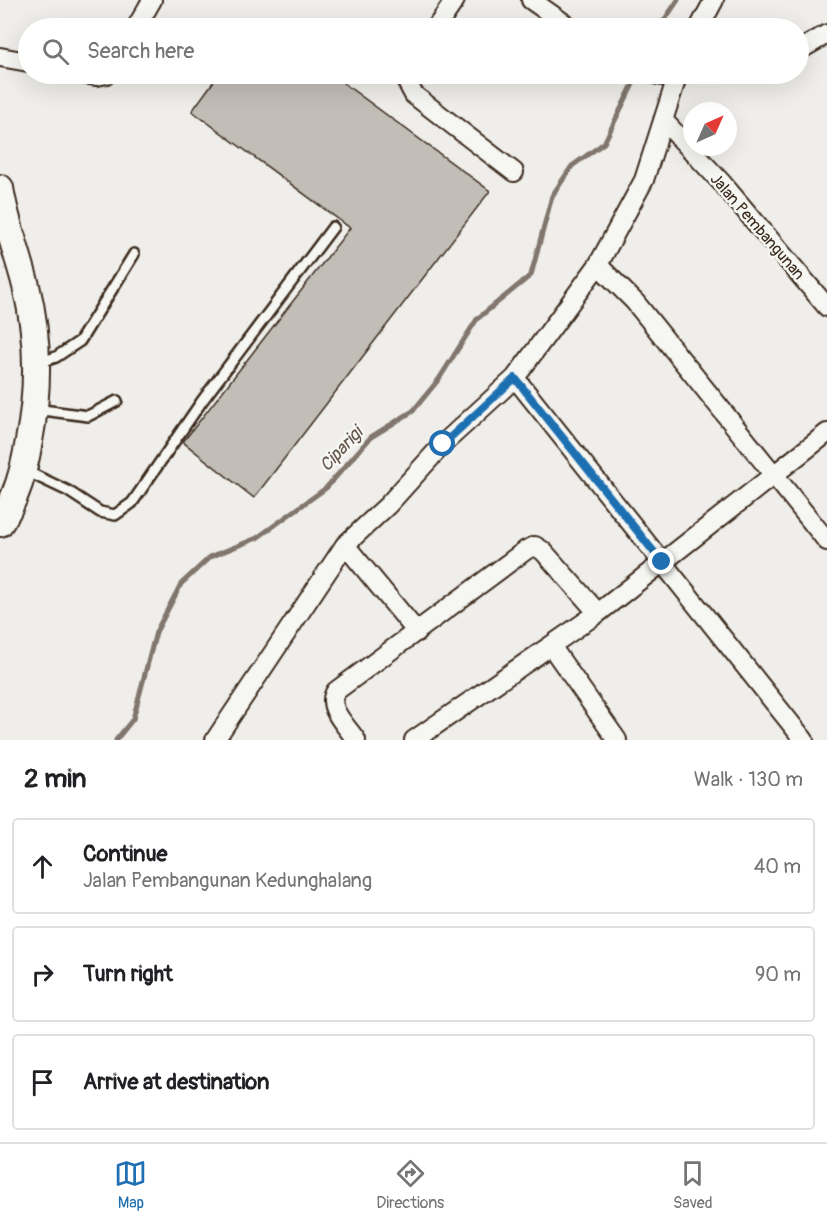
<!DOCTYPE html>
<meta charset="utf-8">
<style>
:root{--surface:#fff;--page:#f6f6f6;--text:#202124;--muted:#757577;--line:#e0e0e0;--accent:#1f6fb2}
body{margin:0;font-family:Pangolin,sans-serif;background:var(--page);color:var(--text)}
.compass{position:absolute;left:683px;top:102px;width:54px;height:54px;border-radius:50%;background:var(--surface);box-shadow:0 6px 24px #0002;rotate:45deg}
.stop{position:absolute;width:18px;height:18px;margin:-14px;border:4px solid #1f6fb2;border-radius:50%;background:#fff}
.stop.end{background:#1f6fb2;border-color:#fff;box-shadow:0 2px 6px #0008}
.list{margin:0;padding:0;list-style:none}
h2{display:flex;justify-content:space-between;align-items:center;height:78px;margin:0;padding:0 24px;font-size:26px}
h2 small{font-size:20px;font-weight:400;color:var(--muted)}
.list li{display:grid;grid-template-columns:39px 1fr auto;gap:18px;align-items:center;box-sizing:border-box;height:96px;margin:0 12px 12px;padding:0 12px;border:2px solid var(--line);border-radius:6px}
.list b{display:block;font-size:22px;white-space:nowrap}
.list p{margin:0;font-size:20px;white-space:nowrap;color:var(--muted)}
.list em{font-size:20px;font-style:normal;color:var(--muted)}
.icon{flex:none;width:33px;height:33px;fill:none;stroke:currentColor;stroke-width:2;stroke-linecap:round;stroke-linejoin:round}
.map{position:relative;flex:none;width:827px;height:740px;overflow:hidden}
.search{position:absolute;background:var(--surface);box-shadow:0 6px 24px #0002;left:18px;right:18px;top:18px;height:66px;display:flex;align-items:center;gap:15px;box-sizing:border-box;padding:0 21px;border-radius:33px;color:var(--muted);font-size:22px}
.sheet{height:402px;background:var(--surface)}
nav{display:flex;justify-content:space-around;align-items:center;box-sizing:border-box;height:84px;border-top:2px solid var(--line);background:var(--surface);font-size:16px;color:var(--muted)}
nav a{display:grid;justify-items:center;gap:3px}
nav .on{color:var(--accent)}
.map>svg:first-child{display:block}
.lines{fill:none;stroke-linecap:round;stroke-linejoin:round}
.stream{stroke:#81766d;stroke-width:5}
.building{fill:#c2bdb7;stroke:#3b2a1e;stroke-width:1.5}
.service-casing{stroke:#3b2a1e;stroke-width:14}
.minor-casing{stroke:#3b2a1e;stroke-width:22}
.secondary-casing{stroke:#3b2a1e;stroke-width:30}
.service{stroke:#f6f6f2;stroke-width:9}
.minor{stroke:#f6f6f2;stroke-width:18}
.secondary{stroke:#f6f6f2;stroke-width:26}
.route{stroke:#1f6fb2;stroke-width:8}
.labels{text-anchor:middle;stroke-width:5;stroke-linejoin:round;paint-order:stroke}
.street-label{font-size:16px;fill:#3b2a1e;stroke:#f6f6f2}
.water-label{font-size:18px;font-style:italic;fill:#64564c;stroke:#f6f6f2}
</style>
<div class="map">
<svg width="827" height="740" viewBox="0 0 827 740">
<rect width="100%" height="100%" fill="#efeeea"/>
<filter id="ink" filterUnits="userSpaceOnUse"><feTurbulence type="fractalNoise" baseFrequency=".0167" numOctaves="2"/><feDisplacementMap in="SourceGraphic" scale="12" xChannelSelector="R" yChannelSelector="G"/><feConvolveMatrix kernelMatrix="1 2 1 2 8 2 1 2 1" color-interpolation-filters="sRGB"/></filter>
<g filter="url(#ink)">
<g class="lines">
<path class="stream" d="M659,28L678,0
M116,740L133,719L156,632L181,584L210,557L257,538L326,488L371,437L413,411L439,379L477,319L531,275L552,196L572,166L604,143L638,74"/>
</g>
<path class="building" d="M259,20L270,28H252Z
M219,74H331L490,191L254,498L183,442L350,228L192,111Z"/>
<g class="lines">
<g class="service-casing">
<path id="service" d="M38,363L56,357L80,341L134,254
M35,409L88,416L117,401
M26,471L68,491L100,512L115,515L132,503L202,401L333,227"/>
</g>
<g class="minor-casing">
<path id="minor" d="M531,0L571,28
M136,28L152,0
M436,28L455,0
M699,28L714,0
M798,51L827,34
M0,57L28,62
M83,74L97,76L107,74
M408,74L407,82L414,95L514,172
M655,74L675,79
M663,120L722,183L827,307
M598,265L635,302L827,541
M515,378L804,740
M345,545L417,632
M551,646L617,740
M215,740L345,545L388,505L443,444L515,378L598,265L644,180L678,74
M356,740C347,726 325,707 336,691L526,550L535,546L543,551L598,613
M414,740L598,613L827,433"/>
</g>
<g class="secondary-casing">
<path id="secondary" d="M0,188C5,221 18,254 26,286C39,338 39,389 29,441C24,470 17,498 0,523"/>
</g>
<use href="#service" class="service"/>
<use href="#minor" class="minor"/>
<use href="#secondary" class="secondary"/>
</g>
</g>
<g class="lines" filter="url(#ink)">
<path class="route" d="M443,444L515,378L662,562"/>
</g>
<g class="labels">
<g class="street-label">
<text transform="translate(758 226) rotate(49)" y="6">Jalan Pembangunan</text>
</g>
<g class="water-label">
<text transform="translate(341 449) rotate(-47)" y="6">Ciparigi</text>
</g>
</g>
</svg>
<svg class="compass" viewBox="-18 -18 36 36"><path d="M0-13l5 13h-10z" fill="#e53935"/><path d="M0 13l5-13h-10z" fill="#757577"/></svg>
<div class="stop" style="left:443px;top:444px"></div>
<div class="stop end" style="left:662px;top:562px"></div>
<div class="search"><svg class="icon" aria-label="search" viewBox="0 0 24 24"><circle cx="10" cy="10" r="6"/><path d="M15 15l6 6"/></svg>Search here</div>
</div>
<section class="sheet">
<h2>2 min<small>Walk · 130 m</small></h2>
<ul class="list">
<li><svg class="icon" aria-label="ahead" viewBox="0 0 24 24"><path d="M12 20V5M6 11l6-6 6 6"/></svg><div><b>Continue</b><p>Jalan Pembangunan Kedunghalang</p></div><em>40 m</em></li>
<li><svg class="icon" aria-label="right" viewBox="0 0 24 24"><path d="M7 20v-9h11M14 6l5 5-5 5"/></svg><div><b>Turn right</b></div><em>90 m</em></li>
<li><svg class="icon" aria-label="arrive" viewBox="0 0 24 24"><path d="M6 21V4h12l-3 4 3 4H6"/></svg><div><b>Arrive at destination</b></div></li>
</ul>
</section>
<nav>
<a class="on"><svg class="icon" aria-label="map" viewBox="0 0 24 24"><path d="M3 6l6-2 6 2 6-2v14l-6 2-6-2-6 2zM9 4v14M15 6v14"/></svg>Map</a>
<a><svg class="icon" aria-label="directions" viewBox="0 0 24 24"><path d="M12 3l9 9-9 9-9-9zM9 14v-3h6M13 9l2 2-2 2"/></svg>Directions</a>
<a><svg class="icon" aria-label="saved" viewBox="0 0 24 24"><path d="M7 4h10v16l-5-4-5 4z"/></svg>Saved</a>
</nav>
